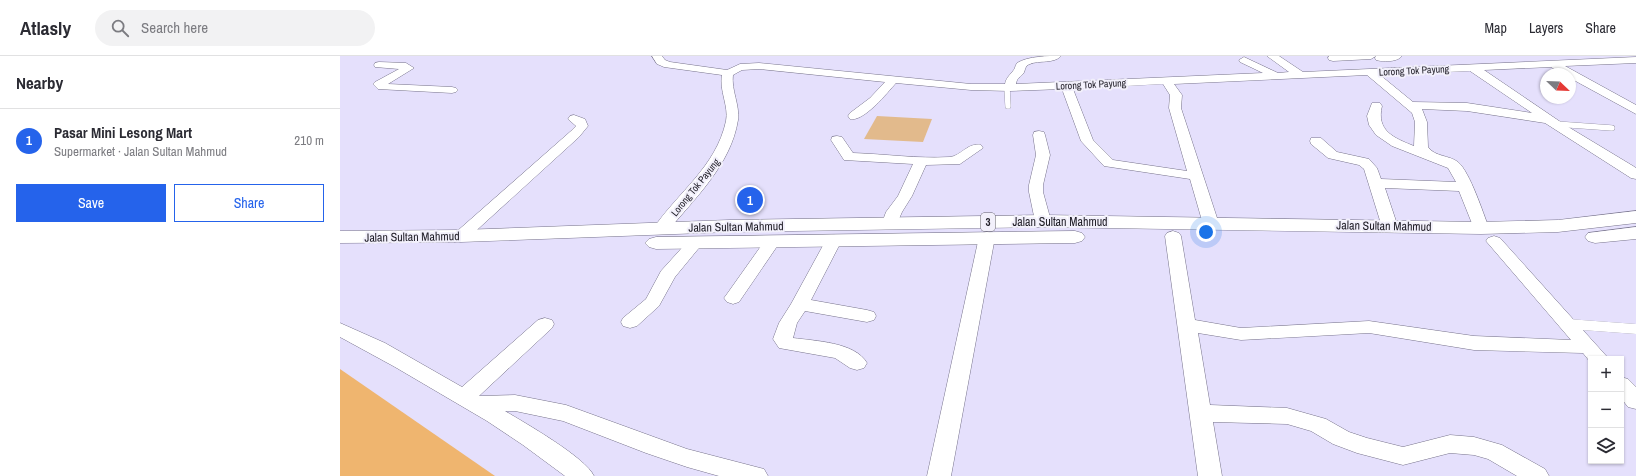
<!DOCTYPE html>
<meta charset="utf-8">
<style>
:root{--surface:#fff;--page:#f2f2f3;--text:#2b2b33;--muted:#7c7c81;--line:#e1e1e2;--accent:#2563eb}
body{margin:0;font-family:"Archivo Narrow",sans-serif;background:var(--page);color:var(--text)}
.controls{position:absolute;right:12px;bottom:12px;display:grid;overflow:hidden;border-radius:0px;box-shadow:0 1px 3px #0004}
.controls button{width:36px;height:36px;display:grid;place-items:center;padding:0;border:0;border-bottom:1px solid var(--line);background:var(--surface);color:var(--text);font:20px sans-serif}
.compass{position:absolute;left:1200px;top:12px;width:36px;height:36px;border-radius:50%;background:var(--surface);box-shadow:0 1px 3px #0004;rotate:113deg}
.you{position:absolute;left:866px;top:176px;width:14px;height:14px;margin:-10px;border:3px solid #fff;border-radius:50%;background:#1a73e8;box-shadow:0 0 0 6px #1a73e833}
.badge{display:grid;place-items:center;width:26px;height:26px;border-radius:50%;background:var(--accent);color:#fff;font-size:13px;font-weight:700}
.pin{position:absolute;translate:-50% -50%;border:2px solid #fff;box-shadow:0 1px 4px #0006}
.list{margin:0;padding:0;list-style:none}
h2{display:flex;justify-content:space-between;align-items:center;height:52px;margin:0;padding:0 16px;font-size:17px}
h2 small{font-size:13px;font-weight:400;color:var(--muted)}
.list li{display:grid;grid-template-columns:26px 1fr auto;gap:12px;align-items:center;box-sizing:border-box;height:64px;padding:0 16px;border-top:1px solid var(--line)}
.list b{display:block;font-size:15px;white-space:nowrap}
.list p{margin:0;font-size:13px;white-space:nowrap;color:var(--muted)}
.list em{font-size:13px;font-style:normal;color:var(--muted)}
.actions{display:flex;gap:8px;padding:12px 16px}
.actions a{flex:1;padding:9px 0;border:1px solid var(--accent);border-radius:0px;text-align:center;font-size:14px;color:var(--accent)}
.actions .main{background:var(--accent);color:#fff}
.icon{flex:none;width:22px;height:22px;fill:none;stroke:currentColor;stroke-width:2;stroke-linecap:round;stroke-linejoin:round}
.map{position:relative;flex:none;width:1296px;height:420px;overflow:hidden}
header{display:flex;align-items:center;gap:24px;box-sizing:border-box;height:56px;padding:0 20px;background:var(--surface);border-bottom:1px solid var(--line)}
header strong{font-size:19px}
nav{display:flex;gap:22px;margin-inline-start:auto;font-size:14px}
.search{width:280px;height:36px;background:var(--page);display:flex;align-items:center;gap:10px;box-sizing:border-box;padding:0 14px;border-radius:22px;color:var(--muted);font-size:15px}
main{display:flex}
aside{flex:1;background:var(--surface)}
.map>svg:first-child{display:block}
.green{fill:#e2ba8c}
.water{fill:#efb56f}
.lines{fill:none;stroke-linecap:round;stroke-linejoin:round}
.service-far1-casing{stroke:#77738b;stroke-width:6}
.service-casing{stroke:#77738b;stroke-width:10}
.minor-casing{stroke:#77738b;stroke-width:1}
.trunk-casing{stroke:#77738b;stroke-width:1}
.service-far1{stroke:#fff;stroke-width:5.5}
.service{stroke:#fff;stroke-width:10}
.minor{fill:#fff;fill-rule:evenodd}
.trunk{fill:#fff;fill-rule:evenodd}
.labels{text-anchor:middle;stroke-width:4;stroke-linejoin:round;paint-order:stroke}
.far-street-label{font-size:10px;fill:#1d1b24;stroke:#f2f0fb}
.shield{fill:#f2f0fb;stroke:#5d5b64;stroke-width:1}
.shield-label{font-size:11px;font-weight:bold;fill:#1d1b24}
.street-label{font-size:12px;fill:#1d1b24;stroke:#f2f0fb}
</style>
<header>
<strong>Atlasly</strong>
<div class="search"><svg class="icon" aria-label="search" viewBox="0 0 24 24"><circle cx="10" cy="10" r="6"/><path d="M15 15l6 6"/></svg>Search here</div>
<nav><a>Map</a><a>Layers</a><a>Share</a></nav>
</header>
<main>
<aside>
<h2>Nearby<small></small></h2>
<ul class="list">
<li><span class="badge">1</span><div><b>Pasar Mini Lesong Mart</b><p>Supermarket · Jalan Sultan Mahmud</p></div><em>210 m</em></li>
</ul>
<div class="actions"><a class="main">Save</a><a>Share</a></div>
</aside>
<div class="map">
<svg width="1296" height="420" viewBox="0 0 1296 420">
<rect width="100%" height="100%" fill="#e5e0fc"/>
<path class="green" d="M537,60L592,63L583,86L524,83Z"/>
<path class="water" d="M0,313L155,420H0Z"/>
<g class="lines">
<g class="service-far1-casing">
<path id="service-far1" d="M667,32L668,50
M1216,68L1272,72"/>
</g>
<g class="service-casing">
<path id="service" d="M1228,268L1296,273"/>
</g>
<g class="minor-casing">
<path id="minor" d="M312,0H322L325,4L330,6L387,14L400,8L419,7L631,28H665C666,22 669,20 673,15C675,13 675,10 677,7C688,0 708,0 721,0C714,8 699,4 690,8C684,10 686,14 683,18C679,22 677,22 676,28L923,17L900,6L899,4L904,1L938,17L949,16L927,0H939L963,16L1296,1V7L1225,10L1296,49V58L1230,22V18H1223L1211,11L1144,14L1225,69L1293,110L1296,112V123L1291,122L1205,67L1127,55L1082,53L1087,66L1088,91C1095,101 1109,99 1118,106C1130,116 1143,157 1149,172L1147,175L1141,177L1135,175L1119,135L1045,132L1058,171L1056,174L1050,176L1044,174L1042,171L1024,113L1019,109L988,102L971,88L970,85L971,82H981L997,96L1029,103L1037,112L1041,123L1116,126L1108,112L1052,90L1036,79L1029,69L1027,60L1032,47H1040L1042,50C1036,75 1054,82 1074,90L1075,66L1072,57L1027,19L834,28L842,39L841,52L879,168L877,171L871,173L865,171L863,168L850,123L764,110L741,85L722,33L670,35L631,34L556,27C547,37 524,66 510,63L508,60L510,57L530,42L545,26L419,13L402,14L393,19C391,34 400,49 398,64C391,109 354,143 327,176L321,178L315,176L313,173C338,136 376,111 386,65C389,50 379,35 382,19L324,11L317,8ZM1130,15L1192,57L1127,47L1073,46L1040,19ZM823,28L830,39L829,52L847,115L773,104L753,84L733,33Z
M989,0H1036L1031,3L993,5L989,4L988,2Z
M1036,0H1061V1C1056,6 1043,6 1036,4L1035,2Z
M39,6L66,7L74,12L48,28L112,31L116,32L118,34L116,36L112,37L38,33L33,28L35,26L59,13L35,11L34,9L35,7Z
M234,59L245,63L248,70L239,81L127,183L121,185L115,183L113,180L115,177L231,75L236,70L228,63L230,60Z
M699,75L704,76L705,79L710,99L703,129V136L711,165L708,168L703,170L698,168L695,165L689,136V129L696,99L693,79L694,76Z
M497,80L502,81L513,97C545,98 578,103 610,101C621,100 628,86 641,89L643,92L620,108L586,109L572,140L562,156L556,170L550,172L544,170L542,167L546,156L558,140L573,108L504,104L491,84L492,81Z
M833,175L839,177L841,180L855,264L901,272L1029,265L1134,280L1231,284L1146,185L1148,182L1154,180L1160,182L1269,303H1251V307L1243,297L1134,294L1029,277L901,284L858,277L870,349L947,352L986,363L1009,376L1027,382L1063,391L1110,379L1134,381L1162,389L1205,413L1209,420H1177L1148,403L1134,399L1110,397L1063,409L1017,397L993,388L971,375L947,368L873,366L882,420H858L825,180L827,177Z
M647,176L653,178L655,181L611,420H587L639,181L641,178Z
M494,179L500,181L502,184L471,244L527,254L534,256L536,260L534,264L527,266L465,255L457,267L453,282C475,285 515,286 527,307L524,312L517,314L510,312L495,302L439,292L433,283L439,267L451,248L486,184L488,181Z
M432,181L438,183L440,186L399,246L393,248L387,246L384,242L387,238L426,183Z
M355,182L361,184L363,187L335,221L319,250L297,270L290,272L283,270L281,266L283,262L306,243L321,215L349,184Z
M205,262L212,264L214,268L212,272L139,340L175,339L226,349L347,393L424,413L428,420H379L347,411L306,397L223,365L175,355H165C185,367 245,401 254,420H225L183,389L147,365L55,311L0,281V267L45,287L122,331L198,264Z
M1281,321L1288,323L1296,331V353L1288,351L1281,342Z"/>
</g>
<g class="trunk-casing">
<path id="trunk" d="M1296,155V167L1218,176L1141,178L703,171L389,176L121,186L0,187V175L121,174L389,164L703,159L1141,166L1218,164Z
M1296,171V183L1255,187L1248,185L1245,181L1248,177Z
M735,175L742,177L745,181L742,185L735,187L316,193L309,191L305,187L309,183L316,181Z"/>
</g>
<use href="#service-far1" class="service-far1"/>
<use href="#service" class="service"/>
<use href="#minor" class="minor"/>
<use href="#trunk" class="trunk"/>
</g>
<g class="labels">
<g class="far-street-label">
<text transform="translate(1074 14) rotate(-3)" y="4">Lorong Tok Payung</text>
<text transform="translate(751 28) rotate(-3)" y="4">Lorong Tok Payung</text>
<text transform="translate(355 131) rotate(-51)" y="4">Lorong Tok Payung</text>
</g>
<rect class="shield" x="641" y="157" width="14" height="18" rx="3"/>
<g class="shield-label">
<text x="648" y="170">3</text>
</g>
<g class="street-label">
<text x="720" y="170">Jalan Sultan Mahmud</text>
<text transform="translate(1044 170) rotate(1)" y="4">Jalan Sultan Mahmud</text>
<text transform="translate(396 171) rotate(-1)" y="4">Jalan Sultan Mahmud</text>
<text transform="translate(72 181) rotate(-1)" y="4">Jalan Sultan Mahmud</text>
</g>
</g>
</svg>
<div class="controls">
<button>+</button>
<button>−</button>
<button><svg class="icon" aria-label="layers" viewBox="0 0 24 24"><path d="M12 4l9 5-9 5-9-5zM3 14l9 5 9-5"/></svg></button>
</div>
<svg class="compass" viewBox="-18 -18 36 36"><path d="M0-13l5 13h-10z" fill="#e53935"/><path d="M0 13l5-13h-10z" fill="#7c7c81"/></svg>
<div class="you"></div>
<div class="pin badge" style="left:410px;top:144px">1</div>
</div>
</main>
